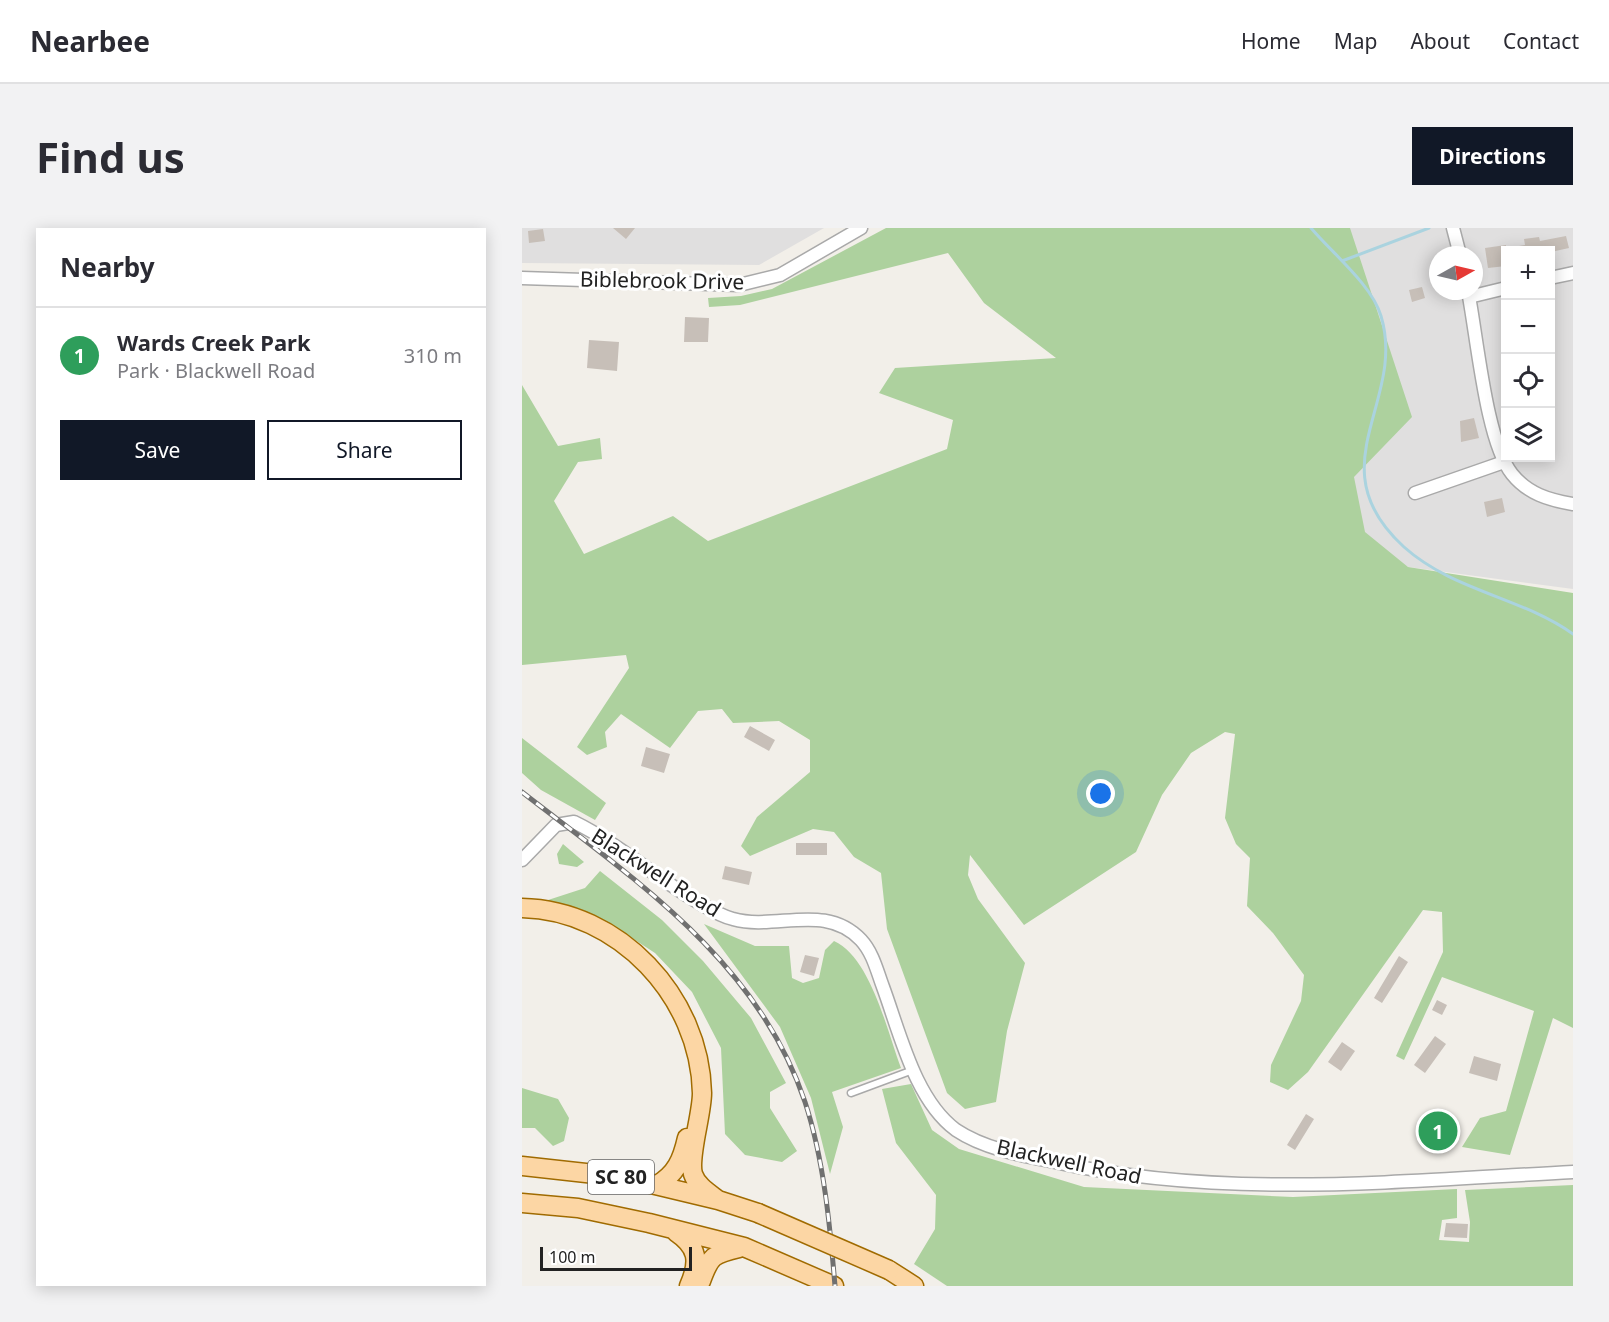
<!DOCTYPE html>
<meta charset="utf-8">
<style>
:root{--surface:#fff;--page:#f2f2f3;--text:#2b2b33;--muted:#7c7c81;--line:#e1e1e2;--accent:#111827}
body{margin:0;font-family:"Noto Sans",sans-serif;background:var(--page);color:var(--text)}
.controls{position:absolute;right:18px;top:18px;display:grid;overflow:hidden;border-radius:0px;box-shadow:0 3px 15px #0003}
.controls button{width:54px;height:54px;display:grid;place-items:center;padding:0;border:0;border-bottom:2px solid var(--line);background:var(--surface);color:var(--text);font:30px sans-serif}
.compass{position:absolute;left:907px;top:18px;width:54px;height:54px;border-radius:50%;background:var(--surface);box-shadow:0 3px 15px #0003;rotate:82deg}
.scale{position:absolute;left:18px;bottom:15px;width:152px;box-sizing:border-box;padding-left:6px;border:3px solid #222;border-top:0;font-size:16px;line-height:21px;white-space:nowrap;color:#222;-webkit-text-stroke:4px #fff;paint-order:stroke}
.you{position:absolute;left:579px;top:566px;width:21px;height:21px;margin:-15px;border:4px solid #fff;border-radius:50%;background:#1a73e8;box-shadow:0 0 0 9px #1a73e833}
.badge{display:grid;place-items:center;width:39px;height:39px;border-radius:50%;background:var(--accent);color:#fff;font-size:20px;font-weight:700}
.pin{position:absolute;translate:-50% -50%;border:3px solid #fff;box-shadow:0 2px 6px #0006}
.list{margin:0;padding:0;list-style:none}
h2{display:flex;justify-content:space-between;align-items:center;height:78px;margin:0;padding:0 24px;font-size:26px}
h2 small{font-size:20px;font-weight:400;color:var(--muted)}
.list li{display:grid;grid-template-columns:39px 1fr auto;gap:18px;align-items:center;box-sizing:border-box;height:96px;padding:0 24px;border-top:2px solid var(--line)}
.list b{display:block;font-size:22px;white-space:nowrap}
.list p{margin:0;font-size:20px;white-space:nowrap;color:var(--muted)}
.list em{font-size:20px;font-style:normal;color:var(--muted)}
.actions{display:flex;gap:12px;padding:18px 24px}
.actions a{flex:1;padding:14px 0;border:2px solid var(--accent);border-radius:0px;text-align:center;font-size:21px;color:var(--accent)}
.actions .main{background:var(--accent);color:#fff}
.icon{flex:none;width:33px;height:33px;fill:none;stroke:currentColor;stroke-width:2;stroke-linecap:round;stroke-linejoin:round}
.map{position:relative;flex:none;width:1051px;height:1058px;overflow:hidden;border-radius:0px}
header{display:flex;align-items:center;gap:36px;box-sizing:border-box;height:84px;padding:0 30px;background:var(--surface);border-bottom:2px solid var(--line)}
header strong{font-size:28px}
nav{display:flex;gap:33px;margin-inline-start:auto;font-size:21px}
.intro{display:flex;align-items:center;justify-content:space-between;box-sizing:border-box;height:144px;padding:0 36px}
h1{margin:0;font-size:42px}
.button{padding:15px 27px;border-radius:0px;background:var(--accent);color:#fff;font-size:21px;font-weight:700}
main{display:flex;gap:36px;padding:0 36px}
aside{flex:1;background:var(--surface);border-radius:0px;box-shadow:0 3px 15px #0003}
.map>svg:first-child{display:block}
.residential{fill:#e0dfdf;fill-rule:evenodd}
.forest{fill:#add19e}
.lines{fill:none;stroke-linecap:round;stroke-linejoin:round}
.stream{stroke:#aad3df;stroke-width:3}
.building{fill:#c7bfb8}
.lane-casing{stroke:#a9a9a9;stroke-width:9}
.street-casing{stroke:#a9a9a9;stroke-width:15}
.primary-casing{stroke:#a06b00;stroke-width:21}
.lane{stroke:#fff;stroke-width:6}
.street{stroke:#fff;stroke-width:12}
.primary{stroke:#fcd6a4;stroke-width:18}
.rail-casing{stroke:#707070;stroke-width:5}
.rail{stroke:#fff;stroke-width:3;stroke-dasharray:9;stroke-linecap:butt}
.primary-bridge-casing{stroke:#a06b00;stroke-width:21;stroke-linecap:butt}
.primary-bridge{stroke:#fcd6a4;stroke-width:18}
.labels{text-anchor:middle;stroke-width:6;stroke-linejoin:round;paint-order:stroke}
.shield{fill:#fff;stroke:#646464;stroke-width:1.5}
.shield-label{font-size:20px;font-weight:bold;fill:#222}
.street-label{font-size:21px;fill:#222;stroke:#fff}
</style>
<header>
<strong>Nearbee</strong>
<nav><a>Home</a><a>Map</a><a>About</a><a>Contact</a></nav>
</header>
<div class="intro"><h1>Find us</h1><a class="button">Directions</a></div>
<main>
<aside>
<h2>Nearby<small></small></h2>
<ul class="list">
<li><span class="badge" style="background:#2e9e5b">1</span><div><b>Wards Creek Park</b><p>Park · Blackwell Road</p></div><em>310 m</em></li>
</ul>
<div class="actions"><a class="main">Save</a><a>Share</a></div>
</aside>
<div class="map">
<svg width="1051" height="1058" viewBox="0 0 1051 1058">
<rect width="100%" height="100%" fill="#f2efe9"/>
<path class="residential" d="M0,0H302L237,37L0,35Z
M818,0H1051V361L886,339L828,314ZM984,22H1028V230H984ZM916,27H952V63H916Z"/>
<path class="forest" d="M364,0H828L890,189L832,249L843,304L886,339L1051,365V800L1031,790L988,927L940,919L958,890L984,883L1012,783L920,749L882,832L874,828L921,724L920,684L901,682L786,844L766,862L748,854L749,837L779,773L782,747L751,705L725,678L728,630L714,616L703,590L713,506L703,504L669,525L640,567L614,624L502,697L448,627L446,647L456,671L503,735L485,803L474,874L443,881L425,865L365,701L359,645L332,629L312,604L291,601L228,628L219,618L235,589L288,544V512L257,493L211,495L200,481L176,483L148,520L99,486L83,504L85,519L65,527L55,519L107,440L104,427L0,437V157L36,218L78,210L80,231L56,234L32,273L62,326L151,288L186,313L425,221L431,192L357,165L373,140L534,130L462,75L426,25L218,77L187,79L186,70L219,68L250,61Z
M0,510L84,575L73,592L19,562L0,545Z
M41,616L62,634L55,639L37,636L35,626Z
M78,643L140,692L181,733L229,790L264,855L248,864V880L275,923L260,934L223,927L203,906L199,820L170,764L133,725L87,695L23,673L63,660Z
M182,696L233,718H267L270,750L281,755L297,750L303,722L312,713C349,730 365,803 379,840L310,864L321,899L308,946L289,870L258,799Z
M389,856L410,902L437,921L562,959L771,969L935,961V990L920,992L917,1012L947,1014L948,994L943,962L1051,957V1058H425L392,1036L413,1001L414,967L374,915L360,861Z
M0,860L36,871L47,890L42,913L31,918L13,900H0Z"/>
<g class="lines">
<path class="stream" d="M789,0C810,25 850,57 859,88C885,174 793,238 882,319C931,363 999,369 1051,406
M820,33L907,0"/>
</g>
<path class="building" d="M91,0H113L104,11Z
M21,1L23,13L7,15L6,3Z
M1044,8L1047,20L1029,24L1026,20L998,22L997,18L1003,17L1002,11L1017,9L1018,13Z
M984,17V38L966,40L963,20Z
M900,59L903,70L890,74L887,62Z
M163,89L187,90L186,114H162Z
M67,112L97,114L95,143L65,140Z
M952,190L957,210L939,214L938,193Z
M980,270L983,284L965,289L962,274Z
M228,498L253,512L247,523L222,509Z
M124,519L148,526L142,545L119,538Z
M274,615H305V627H274Z
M203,638L230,644L227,657L200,651Z
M283,727L297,730L292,748L278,744Z
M877,728L886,734L860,775L852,770Z
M915,772L925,777L920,787L910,782Z
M913,808L924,816L903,845L892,837Z
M820,814L833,823L819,843L806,834Z
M952,828L979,836L975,853L947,845Z
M784,886L792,891L773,922L765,917Z
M924,995L946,996L945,1010L922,1009Z"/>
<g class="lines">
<g class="lane-casing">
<path id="lane" d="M329,865L391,842"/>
</g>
<g class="street-casing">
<path id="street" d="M931,0L938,27
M0,50L217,57L258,47L339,0
M1028,50L1051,45
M946,63C955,108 964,214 990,246C1006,266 1027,272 1051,276
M947,69L984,60
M893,265L982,234
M0,632L34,597L52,594C95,615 133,649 174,673C186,680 198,688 211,691C254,703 303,674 339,712C351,725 355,743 361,759C378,805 393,872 434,902C461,920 497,927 528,933C700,972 877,953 1051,944"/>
</g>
<g class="primary-casing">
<path id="primary" d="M0,680C97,682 178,769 180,865C180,887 166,929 171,946C175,958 187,965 196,972
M0,938L100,949L196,972L236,985
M135,957C154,946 160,932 165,910
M0,975L56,980L127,995L222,1019L312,1058
M154,1004C176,1019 178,1033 167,1058
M367,1042L392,1058
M179,1053C188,1028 191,1026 217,1020"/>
</g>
<use href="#lane" class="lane"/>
<use href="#street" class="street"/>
<use href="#primary" class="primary"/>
<g class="rail-casing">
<path id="rail" d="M0,564C112,651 236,733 283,874C302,932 308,998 313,1058"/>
</g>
<use href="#rail" class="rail"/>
<g class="primary-bridge-casing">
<path id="primary-bridge" d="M236,985L367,1042"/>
</g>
<use href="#primary-bridge" class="primary-bridge"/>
</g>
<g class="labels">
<rect class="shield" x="66" y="932" width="66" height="34" rx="4.5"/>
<g class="shield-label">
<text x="99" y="956">SC 80</text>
</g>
<g class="street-label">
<text transform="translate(140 53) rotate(1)" y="7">Biblebrook Drive</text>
<text transform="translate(134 645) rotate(32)" y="7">Blackwell Road</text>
<text transform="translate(547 934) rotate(12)" y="7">Blackwell Road</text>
</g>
</g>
</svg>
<div class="controls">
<button>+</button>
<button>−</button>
<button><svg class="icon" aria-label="locate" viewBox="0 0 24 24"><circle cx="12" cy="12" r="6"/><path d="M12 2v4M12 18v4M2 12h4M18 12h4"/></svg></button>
<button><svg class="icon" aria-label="layers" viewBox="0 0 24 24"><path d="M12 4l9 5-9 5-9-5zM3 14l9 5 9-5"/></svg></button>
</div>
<svg class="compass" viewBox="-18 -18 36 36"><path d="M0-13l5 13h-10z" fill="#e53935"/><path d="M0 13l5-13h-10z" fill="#7c7c81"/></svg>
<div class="scale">100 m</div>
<div class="you"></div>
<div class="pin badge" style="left:916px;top:903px;background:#2e9e5b">1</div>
</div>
</main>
